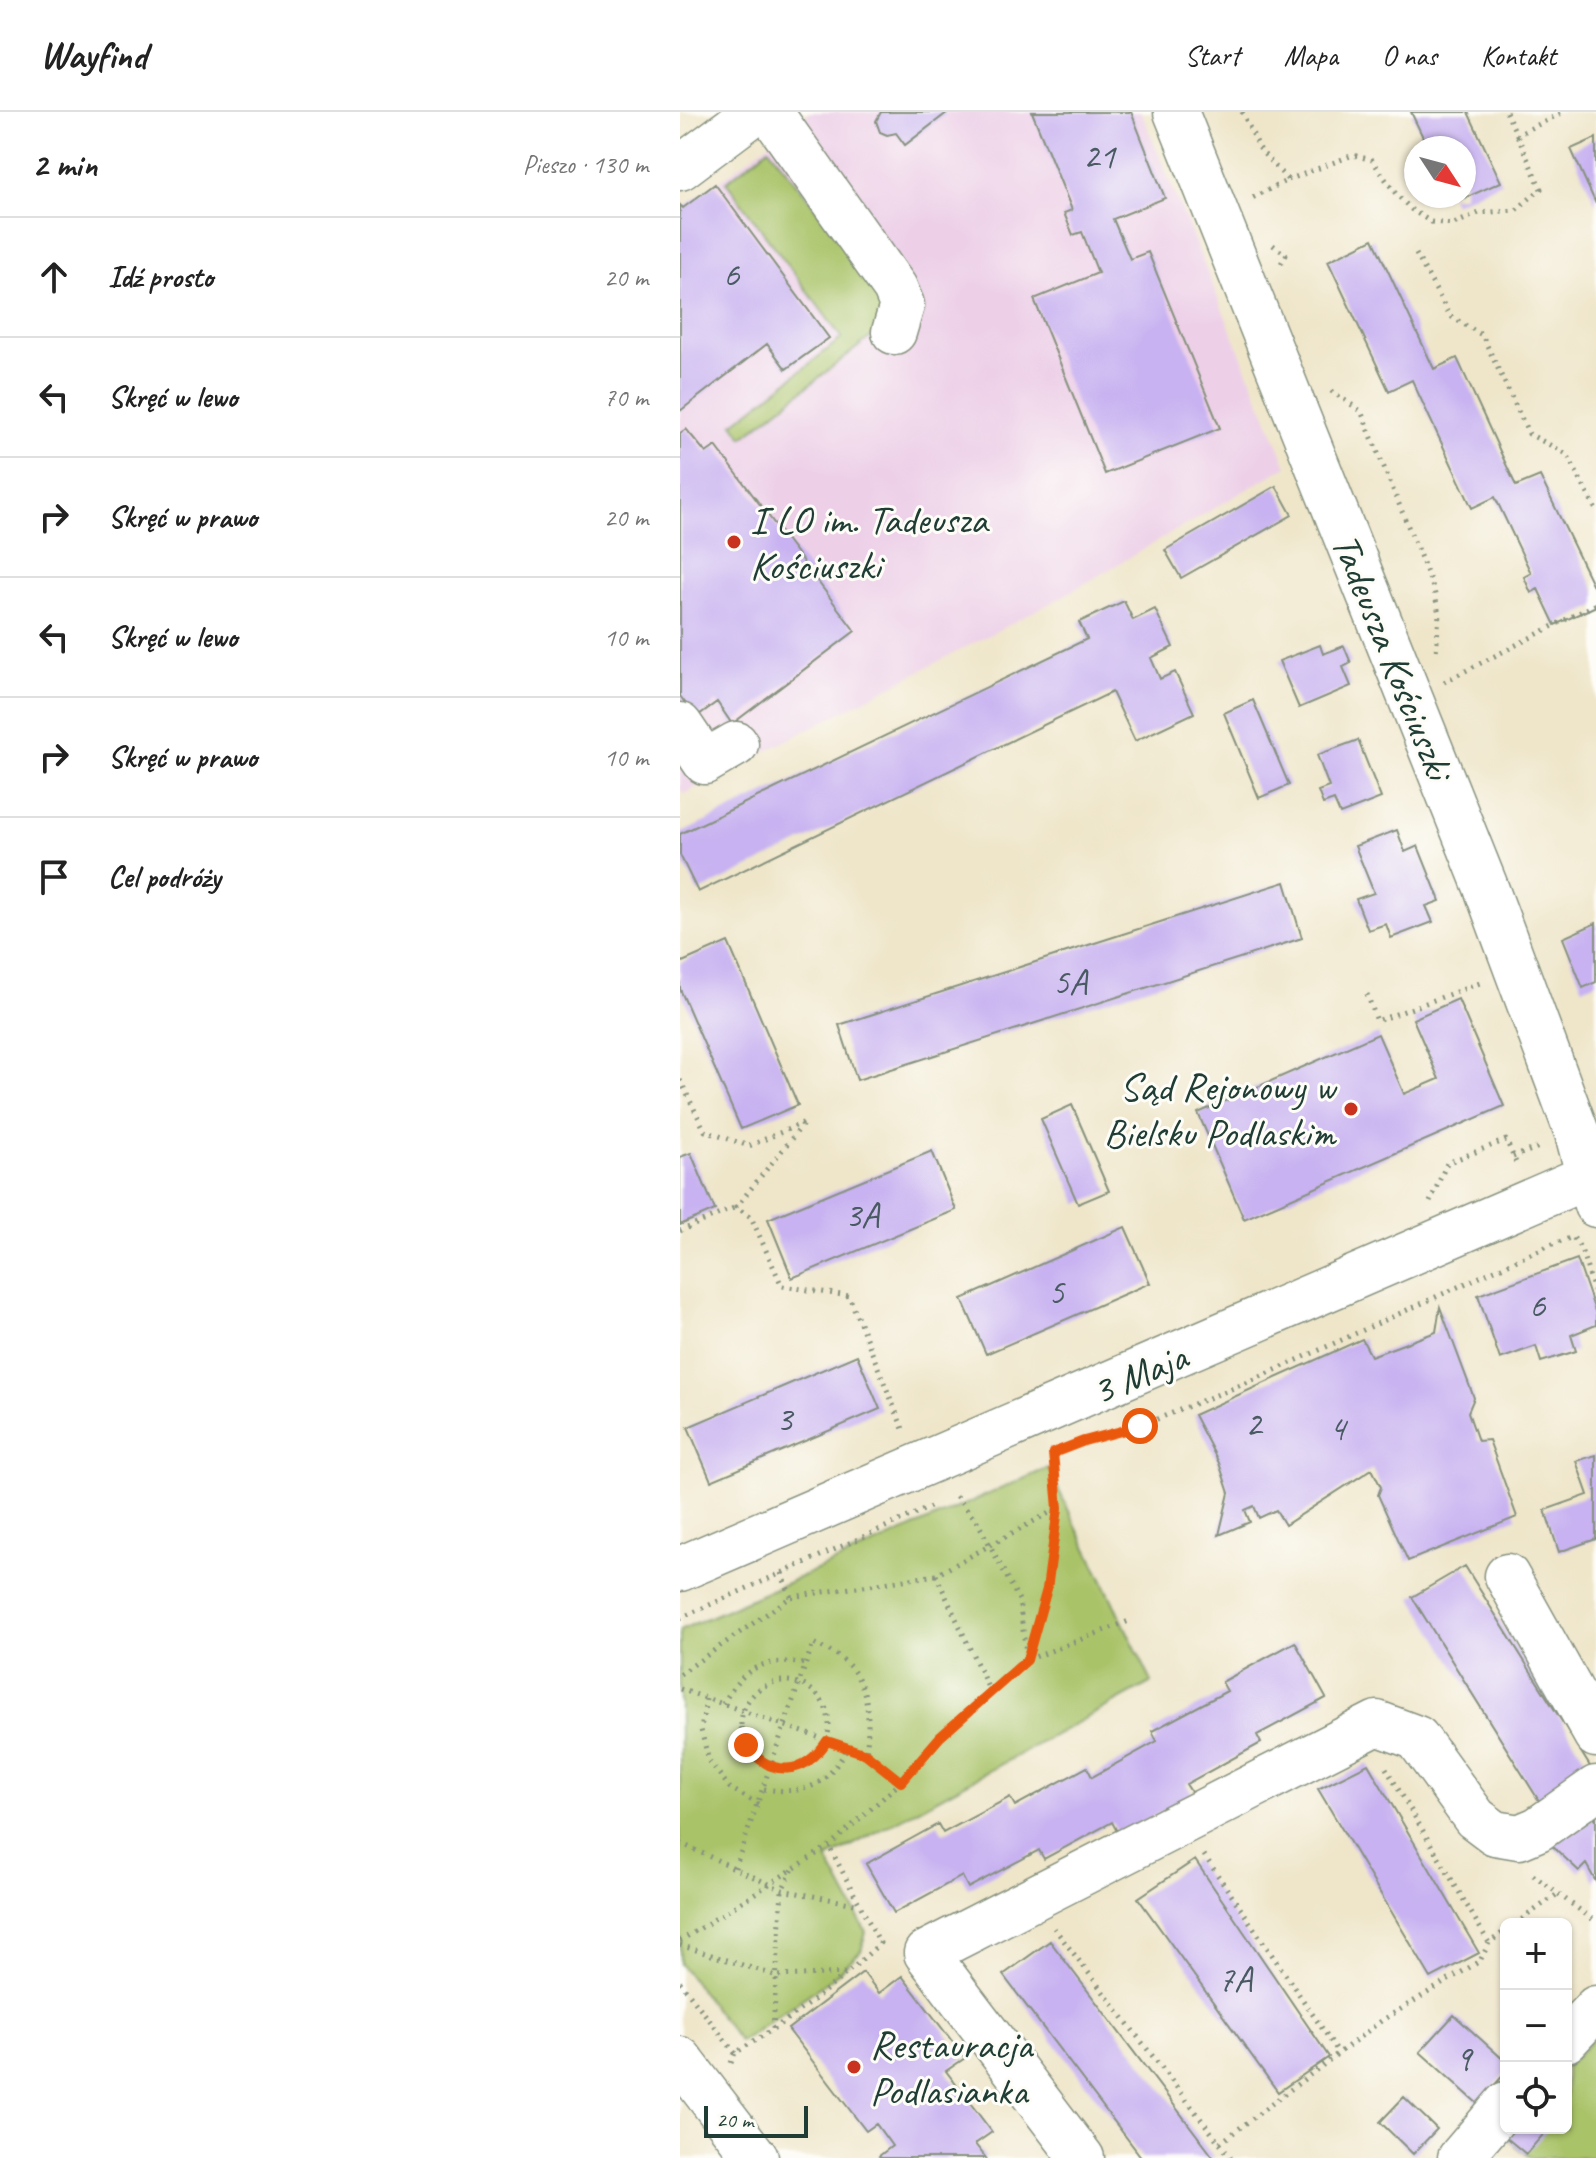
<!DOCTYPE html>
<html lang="pl">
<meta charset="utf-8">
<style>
:root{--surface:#fff;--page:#f2f2f2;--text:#222;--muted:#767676;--line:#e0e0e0}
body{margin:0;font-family:Caveat,sans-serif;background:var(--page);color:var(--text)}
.controls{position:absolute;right:24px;bottom:24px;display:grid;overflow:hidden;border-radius:12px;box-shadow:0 2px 6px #0004}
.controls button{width:72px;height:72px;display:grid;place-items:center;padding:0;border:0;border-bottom:2px solid var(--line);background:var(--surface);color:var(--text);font:40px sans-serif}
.compass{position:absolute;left:724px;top:24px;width:72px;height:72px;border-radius:50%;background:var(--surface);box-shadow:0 2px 6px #0004;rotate:126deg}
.scale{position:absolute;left:24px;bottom:20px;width:104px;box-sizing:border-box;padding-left:8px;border:4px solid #1f3d34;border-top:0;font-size:22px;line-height:28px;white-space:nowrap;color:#1f3d34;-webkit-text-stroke:6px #fdfcf7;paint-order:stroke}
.stop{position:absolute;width:24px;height:24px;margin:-18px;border:6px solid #ea580c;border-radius:50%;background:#fff}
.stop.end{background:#ea580c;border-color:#fff;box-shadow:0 2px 8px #0008}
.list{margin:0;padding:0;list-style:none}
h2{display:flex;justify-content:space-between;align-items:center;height:104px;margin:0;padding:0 32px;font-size:34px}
h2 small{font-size:26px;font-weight:400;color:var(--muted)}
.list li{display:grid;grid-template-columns:52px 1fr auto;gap:24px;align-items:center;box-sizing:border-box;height:120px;padding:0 32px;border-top:2px solid var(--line)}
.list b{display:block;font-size:30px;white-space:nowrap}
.list em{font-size:26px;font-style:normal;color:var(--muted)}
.icon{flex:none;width:44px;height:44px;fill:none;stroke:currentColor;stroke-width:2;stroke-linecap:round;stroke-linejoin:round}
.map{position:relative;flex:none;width:916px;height:2046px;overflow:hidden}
header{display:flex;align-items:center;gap:48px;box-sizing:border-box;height:112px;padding:0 40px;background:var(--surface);border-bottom:2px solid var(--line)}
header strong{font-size:38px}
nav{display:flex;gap:44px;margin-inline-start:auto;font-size:28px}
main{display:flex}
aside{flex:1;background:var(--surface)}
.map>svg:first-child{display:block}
.built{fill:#edd0e8}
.green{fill:#a9c368;stroke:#64804e;stroke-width:2}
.building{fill:#c8b2f1}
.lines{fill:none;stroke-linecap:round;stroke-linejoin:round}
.minor-casing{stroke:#87927f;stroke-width:47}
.major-casing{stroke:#87927f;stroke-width:47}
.path{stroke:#87927f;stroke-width:5;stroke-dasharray:2 6;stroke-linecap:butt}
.minor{stroke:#fff;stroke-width:44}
.major{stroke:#fff;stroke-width:44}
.route{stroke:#ea580c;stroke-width:10}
.poi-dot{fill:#c8321e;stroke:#fdfcf7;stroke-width:3}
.labels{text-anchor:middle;stroke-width:6;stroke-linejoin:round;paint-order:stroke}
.number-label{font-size:36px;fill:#495a63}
.poi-label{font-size:40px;fill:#1f3d34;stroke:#fdfcf7;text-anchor:start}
.street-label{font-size:40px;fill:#1f3d34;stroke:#fdfcf7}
</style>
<header>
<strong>Wayfind</strong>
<nav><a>Start</a><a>Mapa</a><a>O nas</a><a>Kontakt</a></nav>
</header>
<main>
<aside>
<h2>2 min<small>Pieszo · 130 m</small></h2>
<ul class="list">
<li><svg class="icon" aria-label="ahead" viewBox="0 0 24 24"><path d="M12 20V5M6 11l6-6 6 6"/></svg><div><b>Idź prosto</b></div><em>20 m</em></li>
<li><svg class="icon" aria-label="left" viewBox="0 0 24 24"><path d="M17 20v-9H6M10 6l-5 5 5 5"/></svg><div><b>Skręć w lewo</b></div><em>70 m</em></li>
<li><svg class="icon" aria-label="right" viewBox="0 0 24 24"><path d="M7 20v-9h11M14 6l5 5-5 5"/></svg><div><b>Skręć w prawo</b></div><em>20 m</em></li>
<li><svg class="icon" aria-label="left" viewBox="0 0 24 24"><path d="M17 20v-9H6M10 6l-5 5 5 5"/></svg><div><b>Skręć w lewo</b></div><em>10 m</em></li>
<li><svg class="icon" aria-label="right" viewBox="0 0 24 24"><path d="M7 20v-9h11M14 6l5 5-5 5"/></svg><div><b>Skręć w prawo</b></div><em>10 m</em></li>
<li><svg class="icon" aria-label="arrive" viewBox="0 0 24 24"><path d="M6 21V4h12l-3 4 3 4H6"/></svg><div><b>Cel podróży</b></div></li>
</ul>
</aside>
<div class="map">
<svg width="916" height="2046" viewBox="0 0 916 2046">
<rect width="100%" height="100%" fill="#fdfcf7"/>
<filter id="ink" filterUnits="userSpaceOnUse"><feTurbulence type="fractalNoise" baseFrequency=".0125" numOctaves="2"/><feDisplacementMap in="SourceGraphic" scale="16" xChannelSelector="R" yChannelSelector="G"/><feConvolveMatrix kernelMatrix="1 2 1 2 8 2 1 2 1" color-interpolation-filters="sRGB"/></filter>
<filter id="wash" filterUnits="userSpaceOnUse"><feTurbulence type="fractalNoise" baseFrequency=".006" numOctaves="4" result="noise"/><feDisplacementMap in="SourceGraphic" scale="32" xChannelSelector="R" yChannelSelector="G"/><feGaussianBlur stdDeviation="1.8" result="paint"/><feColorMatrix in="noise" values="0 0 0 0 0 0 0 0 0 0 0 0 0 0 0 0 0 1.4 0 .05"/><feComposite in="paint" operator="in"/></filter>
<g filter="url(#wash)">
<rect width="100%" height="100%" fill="#efe6ca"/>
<path class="built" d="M130,0H461L607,354L378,487L4,682L0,677V99Z"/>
<path class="green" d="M89,36L203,182L201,217L63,325L53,312L162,226L46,70Z
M368,1356L472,1570L147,1747L186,1820L181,1839L151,1867L60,1930L0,1852V1518Z
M916,1924V2046H851L823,2023L829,2016H886V1955Z"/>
<g id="blocks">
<path class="building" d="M201,0H268L225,33L216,21L207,23L200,20L196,9Z
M352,0H451L485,86L433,107L450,147L468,140L540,316L425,362L354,187L418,161L402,120L393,123L384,101L392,98Z
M731,0H788L821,70L774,91L771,84H784V36H748Z
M916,26V92L891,37Z
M35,72L149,226L106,257L87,232L0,299V93L3,96Z
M693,127L754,257L777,246L836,374L860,364L916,480V494L875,513L858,477L851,481L844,465L851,461L815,385L792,396L732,268L709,279L648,149Z
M6,317L26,341L36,334L175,519L52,612L37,590L16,605L0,584V321Z
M596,374L612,403L501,466L485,438Z
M444,489L453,508L475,497L493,535L471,546L480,567L495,560L514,601L455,629L432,580L18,780L0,743V722L407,527L399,510Z
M640,533L643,542L664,534L671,551L663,555L671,574L619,596L599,549Z
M573,588L609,673L579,686L544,601Z
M678,628L701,686L660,702L654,688L643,692L638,679L649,675L637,643Z
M717,718L725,740L738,734L760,789L746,794L753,810L711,826L706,812L688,818L676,787L694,781L675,734Z
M605,770L622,826L177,968L159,913Z
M916,811V870L903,876L883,826Z
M48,830L118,993L61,1017L0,877V851Z
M778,887L824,994L564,1107L518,1001L698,922L724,982L759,967L733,907Z
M392,993L429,1079L398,1092L361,1007Z
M252,1039L276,1098L112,1166L88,1107Z
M11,1041L35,1098L0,1113V1045Z
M445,1115L470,1171L306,1242L282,1187Z
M897,1147L916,1202V1213L891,1223L896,1239L861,1250L856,1234L820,1247L798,1183Z
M760,1195L794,1286L788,1300L798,1329L809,1328L837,1405L728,1449L698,1383L701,1375L692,1357L605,1413L596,1398L579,1406L574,1394L565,1398L570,1410L539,1423L549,1381L539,1351L514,1303L682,1227L691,1244L756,1220Z
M177,1243L200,1297L31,1369L8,1315Z
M916,1343V1427L879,1440L865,1398L908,1383L896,1349Z
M785,1454L916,1664L866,1700L732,1485Z
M615,1530L646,1586L577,1623L581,1631L506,1672L513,1683L439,1723L432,1710L364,1747L359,1738L288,1776L282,1764L214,1801L186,1752L258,1712L263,1721L330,1685L335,1694L407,1655L412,1665L477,1629L472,1619L547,1579L542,1570Z
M688,1652L799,1841L751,1866L638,1677Z
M916,1704V1770L906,1752L899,1759L869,1731Z
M515,1748L649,1945L598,1980L458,1786Z
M370,1829L534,2046H462L323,1863Z
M183,1860L199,1881L222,1864L285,1946L266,1959L312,2020L295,2032L306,2046H201L199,2044L212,2034L196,2012L186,2019L108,1917Z
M774,1903L826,1950V1960L798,1992L740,1940Z
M724,1985L757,2017L733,2042L700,2010Z
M829,2016H869L846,2042L823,2023Z"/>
</g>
</g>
<g filter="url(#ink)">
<use href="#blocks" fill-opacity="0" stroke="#87927f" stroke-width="2"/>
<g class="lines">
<g class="minor-casing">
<path id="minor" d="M90,0L215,176L222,193L214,220
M496,0L805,773L897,1021L916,1093
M0,613L25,650L56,632
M0,1457L916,1061
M827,1464L916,1623
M886,1928L916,1896
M402,2046L246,1841L697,1611L737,1626L795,1706L815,1721L839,1725L858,1717L916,1676
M780,2046L826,1992"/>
</g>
<g class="major-casing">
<path id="major" d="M0,56L75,0
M0,1947L76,2046"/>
</g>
<path class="path" d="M562,0L581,39L608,68L572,86
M826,0L837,23L884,0
M608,68L673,43L692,48L716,82L732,98L751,110L774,112L799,101L836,98L861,77L837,23
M593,133L606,143L599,155
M736,142L770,204L802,223L849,322L887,342L916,398
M651,279L681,299L754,478L759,502L756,542
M764,570L916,492
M687,882L697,909L800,871
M0,968L25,1019L69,1034L125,1010L56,1095L71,1105L102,1174L169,1184L223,1317
M833,1045L862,1034
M750,1090L767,1051L826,1028L838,1055
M0,1119L56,1095
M400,1330L460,1314L578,1266L870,1133L893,1125L901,1137L916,1185
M276,1384L297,1409L339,1488L347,1548L449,1509
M101,1461L111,1485
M256,1463L310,1580
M0,1506L255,1393
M0,1562L111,1485L256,1463L378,1396
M61 1613a44 44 0 1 1 88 0a44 44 0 1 1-88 0Z
M0,1577L186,1642L221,1670
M26,1587L21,1618L29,1649L50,1676L78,1692
M43,1592C64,1554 83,1546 126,1552
M706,1656L809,1831
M84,1677C128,1683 146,1674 168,1635
M0,1731L102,1778L180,1793
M524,1743L659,1941
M55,1756L133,1531C142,1536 154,1540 162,1547C191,1571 190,1608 186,1642
M853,1763L916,1810
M835,1812L879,1781
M374,1816L551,2046
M0,1829L149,1734L221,1670L260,1625L347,1548L367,1477L378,1396L373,1341
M0,1833L97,1864L168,1861
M0,1870L55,1941
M93,1917L102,1778L113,1757
M51,1951L55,1941C107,1910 156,1873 200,1831L149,1734
M540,2031L701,1909L800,1849L809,1831L826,1818"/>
<use href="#minor" class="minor"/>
<use href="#major" class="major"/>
</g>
</g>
<g class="lines" filter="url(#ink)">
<path class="route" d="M66,1633C91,1666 124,1664 147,1629L186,1642L221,1670L260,1625L347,1548L367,1477L378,1396L373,1341L404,1329L460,1314"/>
</g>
<g class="poi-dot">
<circle cx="54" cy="430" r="8"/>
<circle cx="671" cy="997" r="8"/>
<circle cx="174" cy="1955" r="8"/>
</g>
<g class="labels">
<g class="number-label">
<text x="419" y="56">21</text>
<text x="51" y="174">6</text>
<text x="390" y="882">5A</text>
<text x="182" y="1115">3A</text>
<text x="376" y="1192">5</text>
<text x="857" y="1205">6</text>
<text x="104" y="1319">3</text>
<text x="573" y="1324">2</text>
<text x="657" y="1328">4</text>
<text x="555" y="1879">7A</text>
<text x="783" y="1958">9</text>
</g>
<g class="poi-label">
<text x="70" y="421">I LO im. Tadeusza<tspan x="70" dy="46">Kościuszki</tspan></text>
<text x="655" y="988" text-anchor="end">Sąd Rejonowy w<tspan x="655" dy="46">Bielsku Podlaskim</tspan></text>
<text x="190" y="1946">Restauracja<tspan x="190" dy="46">Podlasianka</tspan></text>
</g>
<g class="street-label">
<text transform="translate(713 544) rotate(68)" y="14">Tadeusza Kościuszki</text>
<text transform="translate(459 1261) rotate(-23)" y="14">3 Maja</text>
</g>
</g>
</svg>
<div class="controls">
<button>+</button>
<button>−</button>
<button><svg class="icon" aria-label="locate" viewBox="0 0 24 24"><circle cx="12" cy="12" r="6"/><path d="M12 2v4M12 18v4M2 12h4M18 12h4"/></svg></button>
</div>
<svg class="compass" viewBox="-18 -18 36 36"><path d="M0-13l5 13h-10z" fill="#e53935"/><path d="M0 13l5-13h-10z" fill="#767676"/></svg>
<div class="scale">20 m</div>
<div class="stop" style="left:460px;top:1314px"></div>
<div class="stop end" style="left:66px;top:1633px"></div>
</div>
</main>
